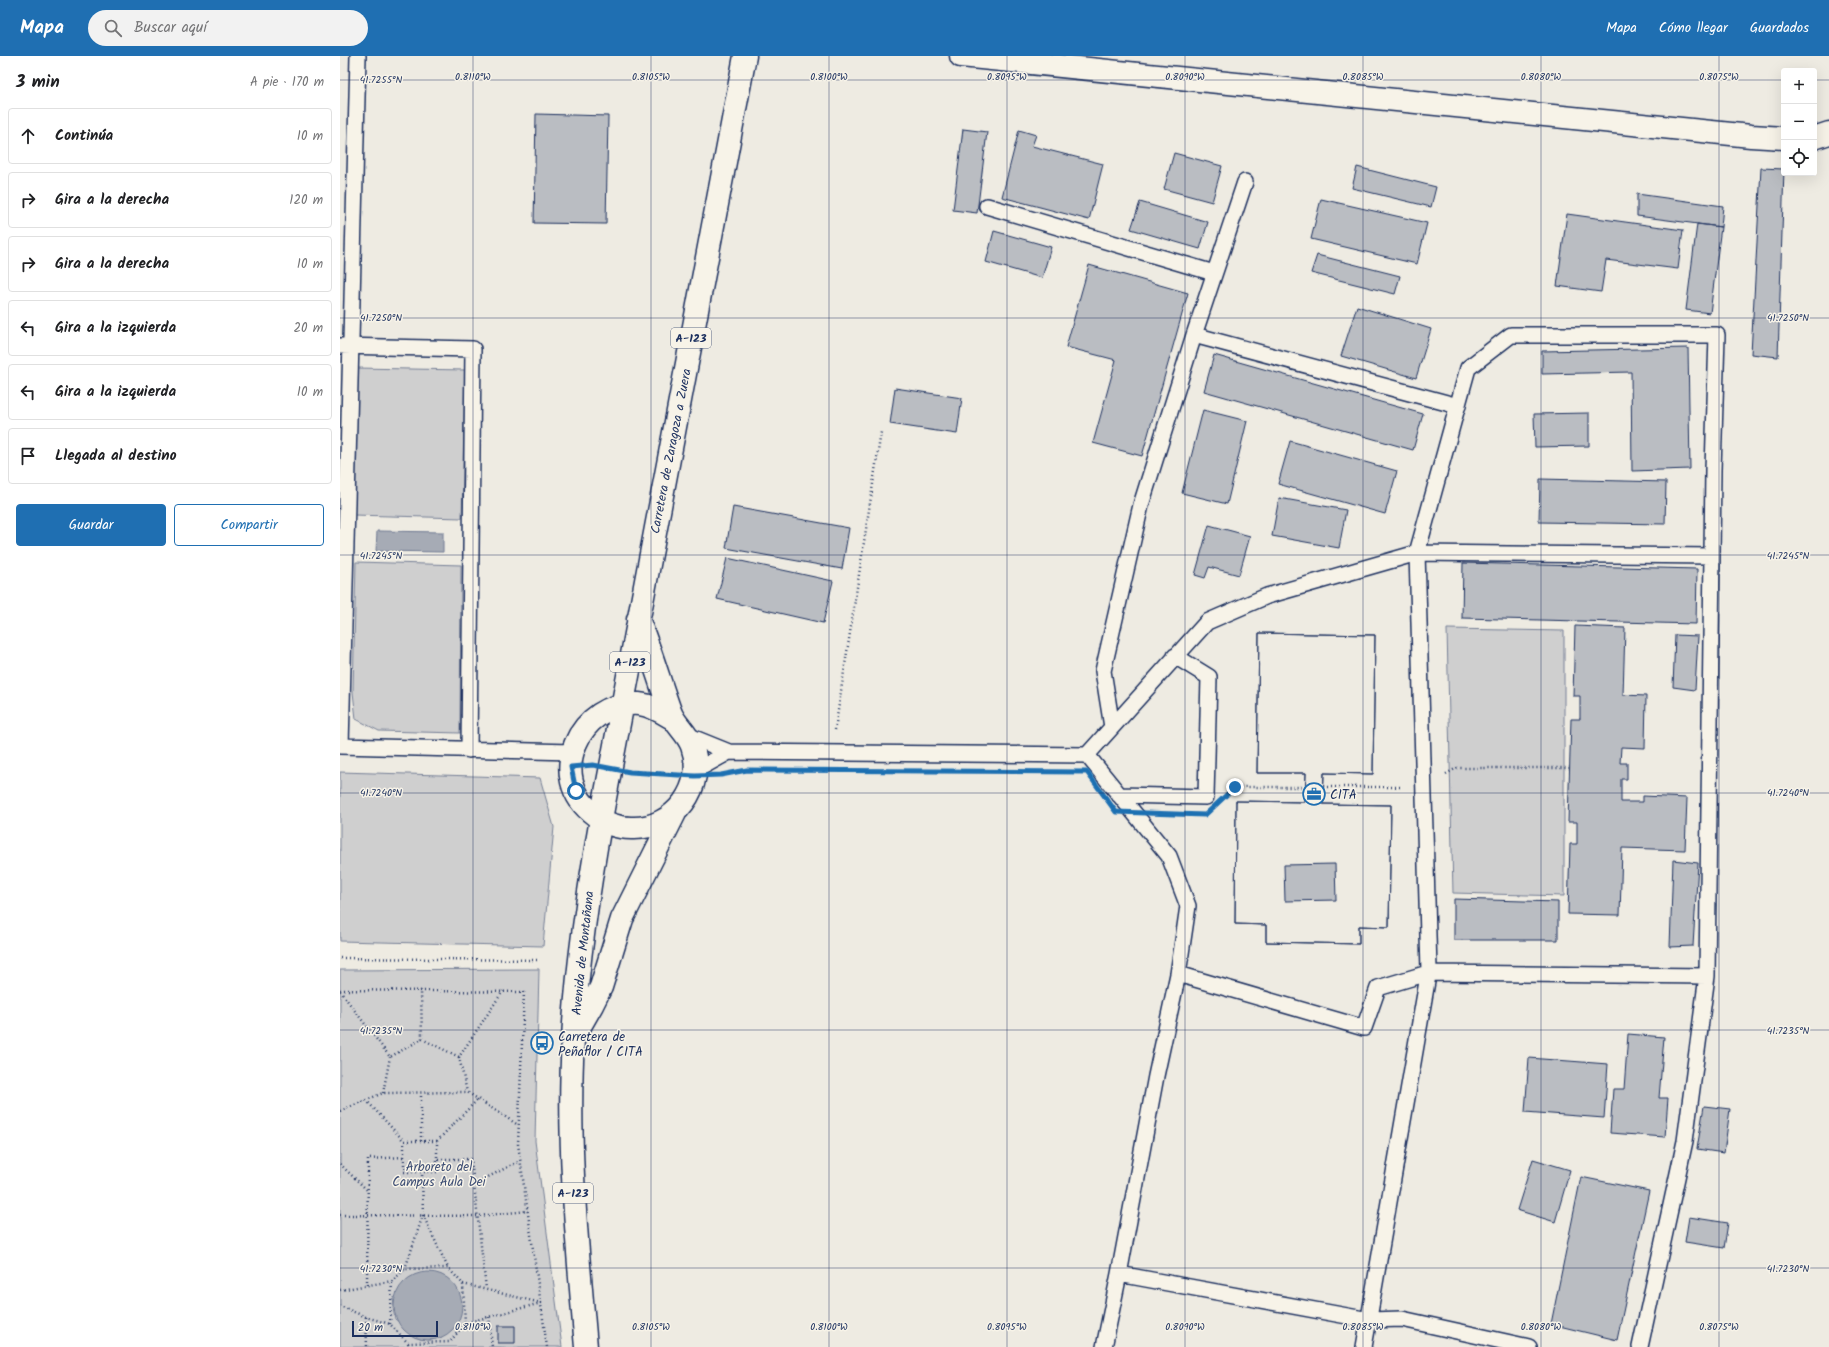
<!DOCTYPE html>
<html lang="es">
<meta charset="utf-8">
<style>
:root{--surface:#fff;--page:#f2f2f2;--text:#202124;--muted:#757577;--line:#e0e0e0;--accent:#1f6fb2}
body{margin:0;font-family:Kalam,sans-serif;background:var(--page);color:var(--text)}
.controls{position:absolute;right:12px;top:12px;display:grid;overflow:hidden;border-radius:4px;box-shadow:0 4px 16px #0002}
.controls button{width:36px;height:36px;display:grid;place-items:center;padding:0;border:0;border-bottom:1px solid var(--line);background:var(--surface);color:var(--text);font:20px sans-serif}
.scale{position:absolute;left:12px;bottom:10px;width:86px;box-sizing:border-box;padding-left:4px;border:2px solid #1b2f5e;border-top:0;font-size:11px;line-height:14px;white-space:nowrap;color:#1b2f5e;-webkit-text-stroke:3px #f7f3e8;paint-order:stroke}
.stop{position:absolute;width:12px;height:12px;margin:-9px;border:3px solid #1f6fb2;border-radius:50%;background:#fff}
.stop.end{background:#1f6fb2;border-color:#fff;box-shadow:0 1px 4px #0008}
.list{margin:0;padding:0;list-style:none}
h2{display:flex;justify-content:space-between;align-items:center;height:52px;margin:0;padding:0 16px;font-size:17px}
h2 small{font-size:13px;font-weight:400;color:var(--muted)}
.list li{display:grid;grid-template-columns:26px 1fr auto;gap:12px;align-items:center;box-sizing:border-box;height:56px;margin:0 8px 8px;padding:0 8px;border:1px solid var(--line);border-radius:4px}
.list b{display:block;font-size:15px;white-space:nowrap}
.list em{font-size:13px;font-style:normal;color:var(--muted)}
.actions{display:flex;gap:8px;padding:12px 16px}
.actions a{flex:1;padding:9px 0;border:1px solid var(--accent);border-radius:4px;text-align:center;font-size:14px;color:var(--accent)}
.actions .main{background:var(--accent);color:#fff}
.icon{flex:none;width:22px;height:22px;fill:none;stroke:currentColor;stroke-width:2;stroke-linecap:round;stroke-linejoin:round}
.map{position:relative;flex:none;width:1489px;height:1291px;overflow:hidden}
header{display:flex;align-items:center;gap:24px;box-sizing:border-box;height:56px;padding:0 20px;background:var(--accent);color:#fff}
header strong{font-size:19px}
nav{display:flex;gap:22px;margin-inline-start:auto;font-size:14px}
.search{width:280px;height:36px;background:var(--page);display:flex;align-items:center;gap:10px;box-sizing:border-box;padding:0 14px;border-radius:22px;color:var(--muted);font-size:15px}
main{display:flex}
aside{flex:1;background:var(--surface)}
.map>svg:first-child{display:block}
.green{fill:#cfcfcf;stroke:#757f96;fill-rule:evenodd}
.water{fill:#a6abb5;stroke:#6e7992}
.building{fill:#babdc2;stroke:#1b2f5e;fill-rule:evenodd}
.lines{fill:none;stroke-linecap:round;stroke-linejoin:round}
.service-casing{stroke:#1b2f5e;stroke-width:18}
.minor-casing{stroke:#1b2f5e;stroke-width:25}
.primary-casing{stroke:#1b2f5e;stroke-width:25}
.path{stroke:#1b2f5e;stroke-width:2.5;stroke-dasharray:1 3;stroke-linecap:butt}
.service{stroke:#f7f3e8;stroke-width:15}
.minor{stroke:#f7f3e8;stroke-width:22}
.primary{stroke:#f7f3e8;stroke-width:22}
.route{stroke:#1f6fb2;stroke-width:5}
.ticks{fill:none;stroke:#1b2f5e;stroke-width:1;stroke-opacity:0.45}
.labels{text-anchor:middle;stroke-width:3;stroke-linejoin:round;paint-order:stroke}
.shield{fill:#f7f3e8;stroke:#5d6a87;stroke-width:1}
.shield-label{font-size:12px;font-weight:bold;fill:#1b2f5e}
.street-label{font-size:13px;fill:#1b2f5e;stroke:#f7f3e8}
.poi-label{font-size:13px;fill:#1b2f5e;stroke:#f7f3e8;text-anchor:start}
.park-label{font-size:13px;fill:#3f4f75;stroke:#f7f3e8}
.ticks-label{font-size:10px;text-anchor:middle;fill:#1b2f5e;stroke:#f7f3e8;stroke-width:3;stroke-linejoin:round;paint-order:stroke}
</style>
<header>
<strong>Mapa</strong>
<div class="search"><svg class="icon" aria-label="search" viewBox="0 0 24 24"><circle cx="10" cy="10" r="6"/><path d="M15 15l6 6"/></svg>Buscar aquí</div>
<nav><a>Mapa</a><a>Cómo llegar</a><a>Guardados</a></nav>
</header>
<main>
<aside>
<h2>3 min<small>A pie · 170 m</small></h2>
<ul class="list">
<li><svg class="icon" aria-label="ahead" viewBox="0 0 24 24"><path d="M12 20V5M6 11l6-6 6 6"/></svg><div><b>Continúa</b></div><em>10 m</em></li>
<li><svg class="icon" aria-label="right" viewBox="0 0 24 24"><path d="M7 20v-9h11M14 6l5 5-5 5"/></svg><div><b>Gira a la derecha</b></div><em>120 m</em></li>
<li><svg class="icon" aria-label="right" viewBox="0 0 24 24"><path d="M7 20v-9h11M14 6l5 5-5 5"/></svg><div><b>Gira a la derecha</b></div><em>10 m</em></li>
<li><svg class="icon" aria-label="left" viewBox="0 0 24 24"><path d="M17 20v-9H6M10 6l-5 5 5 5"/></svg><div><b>Gira a la izquierda</b></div><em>20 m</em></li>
<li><svg class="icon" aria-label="left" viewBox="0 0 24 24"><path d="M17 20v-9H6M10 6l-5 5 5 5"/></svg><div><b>Gira a la izquierda</b></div><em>10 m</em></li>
<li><svg class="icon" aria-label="arrive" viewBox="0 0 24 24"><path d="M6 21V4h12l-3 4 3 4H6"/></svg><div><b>Llegada al destino</b></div></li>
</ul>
<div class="actions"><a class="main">Guardar</a><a>Compartir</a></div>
</aside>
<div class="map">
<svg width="1489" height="1291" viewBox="0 0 1489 1291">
<rect width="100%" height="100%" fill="#eeebe2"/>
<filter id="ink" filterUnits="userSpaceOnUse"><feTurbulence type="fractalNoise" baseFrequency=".025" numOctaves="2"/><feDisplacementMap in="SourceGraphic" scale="8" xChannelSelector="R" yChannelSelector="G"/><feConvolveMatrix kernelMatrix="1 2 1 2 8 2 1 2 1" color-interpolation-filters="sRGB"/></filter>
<g filter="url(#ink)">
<path class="green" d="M17,312L125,314L122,462L14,459Z
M16,506L121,509L120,677L39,675L16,663L13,636Z
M1107,573L1224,575V840L1113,837Z
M0,716L200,722L214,771L203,890L0,885Z
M199,913L195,1085L222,1291H0V914ZM54,1241L102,1281L91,1284L80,1283L55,1263L53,1252Z"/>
<path class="water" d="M37,475L103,476V496L36,495Z
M54 1250a34 34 0 1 1 68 0a34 34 0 1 1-68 0Z"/>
<path class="building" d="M196,58L268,60L266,168L194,167Z
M623,73L647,76L637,157L613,154Z
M679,74L696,79L692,90L763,108L749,164L662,141Z
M834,97L882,110L872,146L824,133Z
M1017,111L1096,131L1091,151L1012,132Z
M1421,112L1444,113L1438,301L1411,298Z
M1297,138L1383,150L1381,171L1297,160Z
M981,143L1087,167L1077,208L971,183Z
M800,146L868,166L860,193L791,173Z
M1227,158L1343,174L1338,213L1266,204L1261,236L1217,230Z
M1357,168L1381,171L1370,257L1346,254Z
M654,175L711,191L702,222L646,206Z
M977,199L1060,220L1055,238L971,217Z
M749,209L848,237L802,400L753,387L776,304L726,291Z
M1017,250L1091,273L1076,322L1001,300Z
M1348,292L1350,413L1292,415L1291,316L1202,318V295Z
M874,299L1083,358L1073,394L864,335Z
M555,332L622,342L617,378L550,368Z
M863,354L907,365L887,448L842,437Z
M1249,357V390L1195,391L1194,358Z
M950,385L1057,415L1045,458L938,428Z
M1200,423L1326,426L1325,468L1199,466Z
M939,442L1006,454L999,492L932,480Z
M393,451L509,472L502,513L386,492Z
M869,469L910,480L899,519L869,511L865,522L855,519Z
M387,502L493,525L483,567L377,543Z
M1123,507L1357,513L1356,568L1122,562Z
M1235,570L1285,572L1283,639L1306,640L1305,692L1281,691L1280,707H1287V723H1281V746H1303V740L1347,742L1345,794L1282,792L1280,859L1228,858L1230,788H1237V766H1228L1231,663H1240V640H1233Z
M919,577L1035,579L1033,718L984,717L983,748L1051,749L1049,871L1019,870V888L926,886V869L895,868L896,745L965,746L966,717H917ZM995,808L996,844L945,845L944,809Z
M919,577L1035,579L1033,718L984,717L983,748L1051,749L1049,871L1019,870V888L926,886V869L895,868L896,745L965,746L966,717H917Z
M1335,579L1358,580L1355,634L1333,631Z
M1333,804L1358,807L1353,890L1330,891Z
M1114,843L1218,846V884H1114Z
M1288,978L1324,981L1319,1042H1328L1325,1081L1270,1077L1273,1033H1284Z
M1189,1002L1268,1008L1264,1062L1185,1056Z
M1364,1050L1390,1053L1384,1097L1357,1093Z
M1193,1103L1230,1114L1215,1166L1177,1154Z
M1241,1121L1309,1135L1277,1284L1211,1268Z
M1349,1161L1388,1167L1384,1192L1345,1186Z
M158,1270H175V1287H158Z"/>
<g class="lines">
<g class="service-casing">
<path id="service" d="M647,150L874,217
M854,279L1118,350
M0,290L133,293L129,694
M772,671L763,615L801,449L854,279L905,126
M347,679L389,696L355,715
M0,690L232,696
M1,690L18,0
M389,696L747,699L867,566L927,540L1077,497L1089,914L1024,1291
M747,699L829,800L848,850L838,918L816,1020L779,1218L764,1291
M779,739L866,741L869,621L835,600
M838,918L1024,972L1038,932L1088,917L1367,920
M779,1218L1029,1264L1062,1263L1189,1291
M1300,1291L1345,1085L1367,920L1373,414L1377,279H1171L1128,312L1077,497L1372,500"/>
</g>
<g class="minor-casing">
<path id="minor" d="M621,0L1411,80L1444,82
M1474,82L1489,77"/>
</g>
<g class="primary-casing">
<path id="primary" d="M298,563C310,593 319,624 330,655C334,668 347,676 352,690C367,730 334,774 291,772C278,772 265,767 255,759C204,722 239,644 299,648C311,649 322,656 332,662
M236,977L252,949L261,931L282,863L335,757
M246,1291C237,1188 227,1086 233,983C237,909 248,836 261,763L405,0"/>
</g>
<path class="path" d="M495,674L541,376
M296,716L329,718
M1106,718L1117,712H1230
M983,731H1061
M890,735L895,731H965
M0,902L200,904
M0,934L184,936L178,1088L207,1291
M0,935L50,1001L82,983L81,934
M82,983L119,1001L163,935
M119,1001L127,1036
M43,1037L50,1001
M26,1044L64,1085
M0,1055L43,1037L127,1036L178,1069
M81,1085V1037
M97,1085H64V1116H97V1085L138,1043
M98,1103H131L146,1233
M0,1108L27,1134
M134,1128L180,1105
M0,1159L138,1160L188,1155
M83,1159L108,1212
M65,1213L83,1159L82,1116
M123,1228L201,1247L125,1267
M27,1229L28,1103L64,1101
M0,1234L52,1225L65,1213L108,1212L123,1228L125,1267L110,1286L68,1287L50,1268L26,1261L0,1250
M26,1261L27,1291
M149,1261L152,1291
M50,1268L52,1225
M68,1287L69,1291"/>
<use href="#service" class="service"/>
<use href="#minor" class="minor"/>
<use href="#primary" class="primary"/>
</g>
</g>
<g class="lines" filter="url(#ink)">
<path class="route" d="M236,735L231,711L253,709L290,716L355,720L381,719L407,714L747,716L776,756L865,759L895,731"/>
</g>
<path class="ticks" d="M133,0V1291M311,0V1291M489,0V1291M667,0V1291M845,0V1291M1023,0V1291M1201,0V1291M1379,0V1291M0,24H1444M1474,24H1489M0,262H1489M0,499H1489M0,737H1489M0,974H1489M0,1212H1489"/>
<defs>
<g id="office-ring" transform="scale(1.15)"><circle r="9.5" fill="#f7f3e8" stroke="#1f6fb2" stroke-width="1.5"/><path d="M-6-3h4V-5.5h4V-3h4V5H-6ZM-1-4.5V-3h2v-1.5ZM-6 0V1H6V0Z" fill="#1f6fb2"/></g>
<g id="bus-ring" transform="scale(1.15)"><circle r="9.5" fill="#f7f3e8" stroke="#1f6fb2" stroke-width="1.5"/><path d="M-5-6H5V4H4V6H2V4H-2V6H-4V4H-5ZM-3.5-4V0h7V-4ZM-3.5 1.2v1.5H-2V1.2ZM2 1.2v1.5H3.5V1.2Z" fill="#1f6fb2"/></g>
</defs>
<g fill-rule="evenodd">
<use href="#office-ring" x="974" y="738"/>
<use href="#bus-ring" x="202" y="987"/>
</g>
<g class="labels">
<g class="shield">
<rect x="331" y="272" width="40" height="20" rx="3"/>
<rect x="270" y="596" width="40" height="20" rx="3"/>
<rect x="213" y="1127" width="40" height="20" rx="3"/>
</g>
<g class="shield-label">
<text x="351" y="286">A-123</text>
<text x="290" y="610">A-123</text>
<text x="233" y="1141">A-123</text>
</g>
<g class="street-label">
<text transform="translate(330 395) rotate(-79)" y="5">Carretera de Zaragoza a Zuera</text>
<text transform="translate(242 897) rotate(-84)" y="5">Avenida de Montañana</text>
</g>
<g class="poi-label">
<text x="990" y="743">CITA</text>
<text x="218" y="985">Carretera de<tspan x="218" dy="15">Peñaflor / CITA</tspan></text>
</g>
<g class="park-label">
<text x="99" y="1115">Arboreto del<tspan x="99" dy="15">Campus Aula Dei</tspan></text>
</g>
</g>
<g class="ticks-label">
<text x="133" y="24">0.8110°W</text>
<text x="311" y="24">0.8105°W</text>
<text x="489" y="24">0.8100°W</text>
<text x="667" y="24">0.8095°W</text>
<text x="845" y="24">0.8090°W</text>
<text x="1023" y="24">0.8085°W</text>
<text x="1201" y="24">0.8080°W</text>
<text x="1379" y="24">0.8075°W</text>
<text x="41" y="27">41.7255°N</text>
<text x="41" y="265">41.7250°N</text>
<text x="1448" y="265">41.7250°N</text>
<text x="41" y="503">41.7245°N</text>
<text x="1448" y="503">41.7245°N</text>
<text x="41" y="740">41.7240°N</text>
<text x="1448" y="740">41.7240°N</text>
<text x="41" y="978">41.7235°N</text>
<text x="1448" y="978">41.7235°N</text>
<text x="41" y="1216">41.7230°N</text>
<text x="1448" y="1216">41.7230°N</text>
<text x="133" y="1274">0.8110°W</text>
<text x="311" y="1274">0.8105°W</text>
<text x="489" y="1274">0.8100°W</text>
<text x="667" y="1274">0.8095°W</text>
<text x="845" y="1274">0.8090°W</text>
<text x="1023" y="1274">0.8085°W</text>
<text x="1201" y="1274">0.8080°W</text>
<text x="1379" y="1274">0.8075°W</text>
</g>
</svg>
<div class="controls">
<button>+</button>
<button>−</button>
<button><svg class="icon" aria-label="locate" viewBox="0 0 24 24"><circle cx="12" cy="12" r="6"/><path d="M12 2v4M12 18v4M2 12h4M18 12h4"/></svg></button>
</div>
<div class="scale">20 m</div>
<div class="stop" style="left:236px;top:735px"></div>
<div class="stop end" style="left:895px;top:731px"></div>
</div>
</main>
